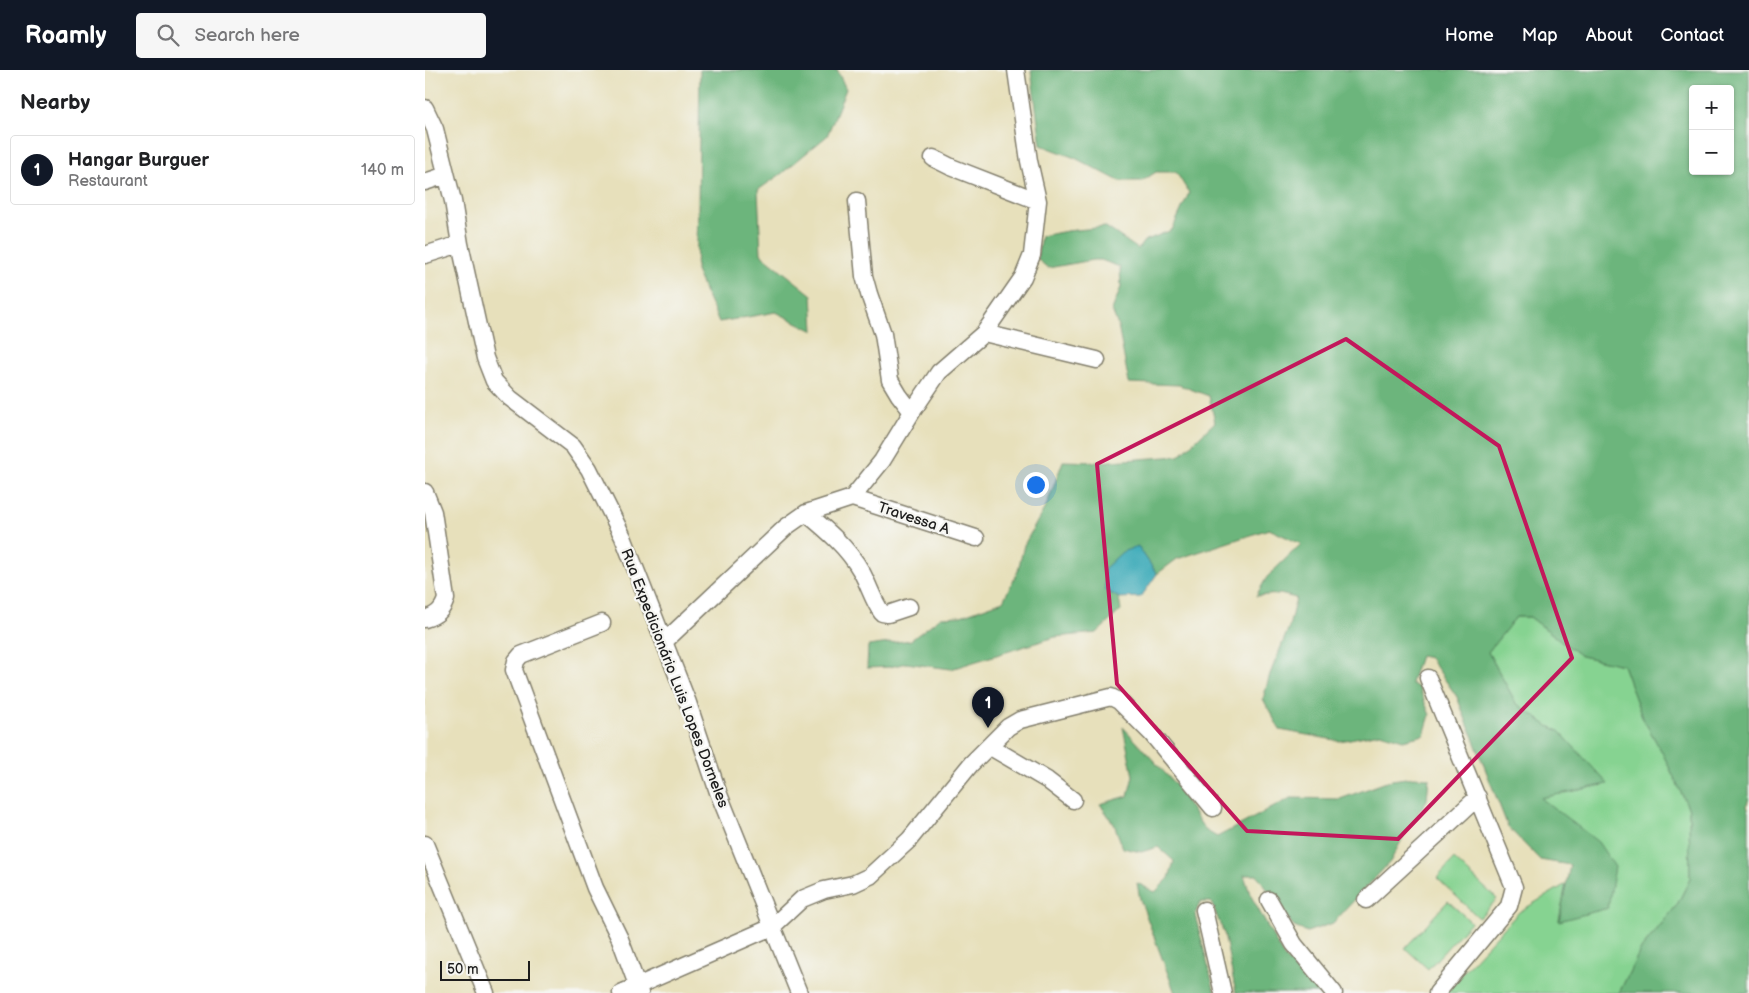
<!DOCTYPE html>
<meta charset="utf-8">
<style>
:root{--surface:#fff;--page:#f6f6f6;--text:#202124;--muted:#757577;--line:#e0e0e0;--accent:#111827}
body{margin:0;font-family:"Balsamiq Sans",sans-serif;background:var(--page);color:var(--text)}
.controls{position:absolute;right:15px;top:15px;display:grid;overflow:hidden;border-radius:5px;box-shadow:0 1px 4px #0004}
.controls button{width:45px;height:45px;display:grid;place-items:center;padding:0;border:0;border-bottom:1px solid var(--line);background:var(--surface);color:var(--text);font:25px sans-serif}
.scale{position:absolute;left:15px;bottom:12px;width:90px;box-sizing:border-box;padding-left:5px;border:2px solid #1c1c1c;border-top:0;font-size:14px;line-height:18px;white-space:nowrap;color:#1c1c1c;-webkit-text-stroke:4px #f6f6f2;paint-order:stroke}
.you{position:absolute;left:610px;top:414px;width:18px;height:18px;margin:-12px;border:4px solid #fff;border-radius:50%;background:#1a73e8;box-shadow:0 0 0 8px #1a73e833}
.badge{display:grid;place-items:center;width:32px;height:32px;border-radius:50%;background:var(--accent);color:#fff;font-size:16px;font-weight:700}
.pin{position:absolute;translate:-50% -41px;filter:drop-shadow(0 1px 2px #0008)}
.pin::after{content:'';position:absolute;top:26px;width:18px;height:15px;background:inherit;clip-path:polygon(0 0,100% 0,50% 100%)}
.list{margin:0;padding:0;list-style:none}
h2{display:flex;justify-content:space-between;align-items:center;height:65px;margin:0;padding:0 20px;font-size:21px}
h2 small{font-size:16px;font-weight:400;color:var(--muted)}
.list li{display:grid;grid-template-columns:32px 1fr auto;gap:15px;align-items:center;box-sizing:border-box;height:70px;margin:0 10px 10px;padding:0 10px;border:1px solid var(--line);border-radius:5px}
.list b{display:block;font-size:19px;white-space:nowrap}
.list p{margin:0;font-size:16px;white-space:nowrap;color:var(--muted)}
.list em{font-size:16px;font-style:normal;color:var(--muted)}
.icon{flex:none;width:28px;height:28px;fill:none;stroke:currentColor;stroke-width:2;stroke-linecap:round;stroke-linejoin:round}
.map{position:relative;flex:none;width:1324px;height:923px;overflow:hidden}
header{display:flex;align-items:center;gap:30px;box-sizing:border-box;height:70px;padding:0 25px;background:var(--accent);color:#fff}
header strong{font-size:24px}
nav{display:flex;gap:28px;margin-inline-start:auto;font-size:18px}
.search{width:350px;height:45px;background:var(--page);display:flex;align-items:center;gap:12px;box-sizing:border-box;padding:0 18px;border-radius:5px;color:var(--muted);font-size:19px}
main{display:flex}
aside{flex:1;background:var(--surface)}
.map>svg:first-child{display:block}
.green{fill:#86d391;stroke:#517856}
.forest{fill:#6cb57b;stroke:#44684c;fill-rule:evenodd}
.water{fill:#3cabb9;stroke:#2c646a}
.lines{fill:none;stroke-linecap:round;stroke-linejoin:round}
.minor-casing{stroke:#827e6c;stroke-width:19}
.minor{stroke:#fff;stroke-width:16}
.marked{fill:none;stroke:#c2185b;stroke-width:4;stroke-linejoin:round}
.labels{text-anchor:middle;stroke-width:4.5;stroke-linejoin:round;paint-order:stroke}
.street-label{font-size:15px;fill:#1c1c1c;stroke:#f6f6f2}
</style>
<header>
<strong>Roamly</strong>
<div class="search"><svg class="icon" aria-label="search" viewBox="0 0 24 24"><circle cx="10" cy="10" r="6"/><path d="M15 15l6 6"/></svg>Search here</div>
<nav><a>Home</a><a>Map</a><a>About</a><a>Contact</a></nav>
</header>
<main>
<aside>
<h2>Nearby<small></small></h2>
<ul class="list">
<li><span class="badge">1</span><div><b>Hangar Burguer</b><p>Restaurant</p></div><em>140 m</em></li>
</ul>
</aside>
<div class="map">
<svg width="1324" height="923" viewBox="0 0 1324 923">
<rect width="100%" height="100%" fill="#f6f6f2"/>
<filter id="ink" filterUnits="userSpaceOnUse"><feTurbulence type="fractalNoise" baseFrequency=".02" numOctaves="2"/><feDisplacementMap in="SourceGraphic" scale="10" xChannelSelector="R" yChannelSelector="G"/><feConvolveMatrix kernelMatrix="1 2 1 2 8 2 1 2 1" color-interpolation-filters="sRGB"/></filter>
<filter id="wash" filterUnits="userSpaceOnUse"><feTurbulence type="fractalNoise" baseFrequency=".0096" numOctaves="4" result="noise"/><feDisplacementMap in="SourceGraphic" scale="20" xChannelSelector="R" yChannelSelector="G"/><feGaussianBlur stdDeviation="1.12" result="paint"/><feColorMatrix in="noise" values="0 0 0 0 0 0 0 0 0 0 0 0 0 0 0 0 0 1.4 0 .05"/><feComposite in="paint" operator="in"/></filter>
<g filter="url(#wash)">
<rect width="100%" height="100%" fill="#e7e0bb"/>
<path class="green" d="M1091,547H1105L1156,586L1198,595L1217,647L1237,682L1264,739L1265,809L1252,835L1216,879L1194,923H1018L1094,842L1141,814L1134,850L1183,838L1130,740L1115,728L1182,714L1134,661L1123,656L1091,633L1063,582Z
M1029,789L1072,829L1054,848L1012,808Z
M1023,831L1046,852L1003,899L980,878Z"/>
<path class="forest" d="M275,0H412L421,19L402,66L356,104L333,120L336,184L387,225L389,261L351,242L294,252L271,201L273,139Z
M606,0H1324V726L1322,736L1324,742V923H1194L1216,879L1252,835L1265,809L1264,739L1237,682L1217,647L1198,595L1156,586L1105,547H1091L1063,582L1091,633L1123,656L1134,661L1183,714L1116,728L1173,772L1190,797L1183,838L1134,851L1145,795L1115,790L1083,757L1032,627L1005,588L995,586L986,613L994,618L1005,645L999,665L978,670L955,663L915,671L855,660L838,629L845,604L864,557L871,528L855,524L831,526L842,507L876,474L844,459L752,489L732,504L713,477L680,520L694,528L696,540L672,563L630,567L526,599L481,593L465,597L442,598L443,576L486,570L516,547L536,546L578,531L593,501L599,475L622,434L638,391L673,392L754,386L790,352L784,326L754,315L704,313L693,256L687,240L696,217L695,197L676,190H668L623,198L612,189L616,166L642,161L681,157L713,179L719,171L747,160L764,123L751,102H731L717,111H694L650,88L616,75ZM1268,19H1305V101H1268Z
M698,657L750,714L780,760L792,767L866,728L915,729L967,710L988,707L1004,708L1002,730L982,760L965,792L908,853L882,862L869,857L832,805H819L825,824L859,887L880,906L895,923H811L799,863L786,832H775L770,845L790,923H750L715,829L712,813L730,822L744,808L749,791L733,777L716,782L698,778L689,754L675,734L703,726L708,706Z"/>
<path class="water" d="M713,476L732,504L716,527L694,528L680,520L679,499L697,482Z"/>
</g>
<g filter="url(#ink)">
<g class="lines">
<g class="minor-casing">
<path id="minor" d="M0,38L10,59L28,131L35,174L60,288L69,311L85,328L148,376L164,399L198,467L263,633L293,722L374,923
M508,88L526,97L613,131
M0,112L21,105
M432,131L439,206L444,224L458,264L465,310L474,325L487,342
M0,185L35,174
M559,263L672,290
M0,422L8,442L21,529C17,541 12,545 0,549
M427,428L551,468
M381,443C402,460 423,478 436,501C444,515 448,531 457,543L463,544L484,537
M177,553L96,585L91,591L89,600L170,818L195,869L215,923
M240,571L361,457L381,443L427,428L457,391L487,342L514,302L559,263L598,207L607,185L613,131L604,91L591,0
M1003,608L1089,817L1084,836L1012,923
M564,676L622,710L648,730
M0,774L61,923
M844,830L869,874L909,923
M941,830L1053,727
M779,840L798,923
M196,923L347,857L377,829L399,820L428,814L445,806L484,770L546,694L583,657L595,650L686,627L694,631L726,663L788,738"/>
</g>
<use href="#minor" class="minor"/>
</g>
</g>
<path class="marked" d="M921,269L1074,376L1147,588L973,769L822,761L692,614L672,394Z"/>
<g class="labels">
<g class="street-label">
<text transform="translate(489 448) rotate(18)" y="5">Travessa A</text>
<text transform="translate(250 608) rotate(69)" y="5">Rua Expedicionário Luis Lopes Dorneles</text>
</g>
</g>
</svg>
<div class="controls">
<button>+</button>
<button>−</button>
</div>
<div class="scale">50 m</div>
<div class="you"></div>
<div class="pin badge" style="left:563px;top:658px">1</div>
</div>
</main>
